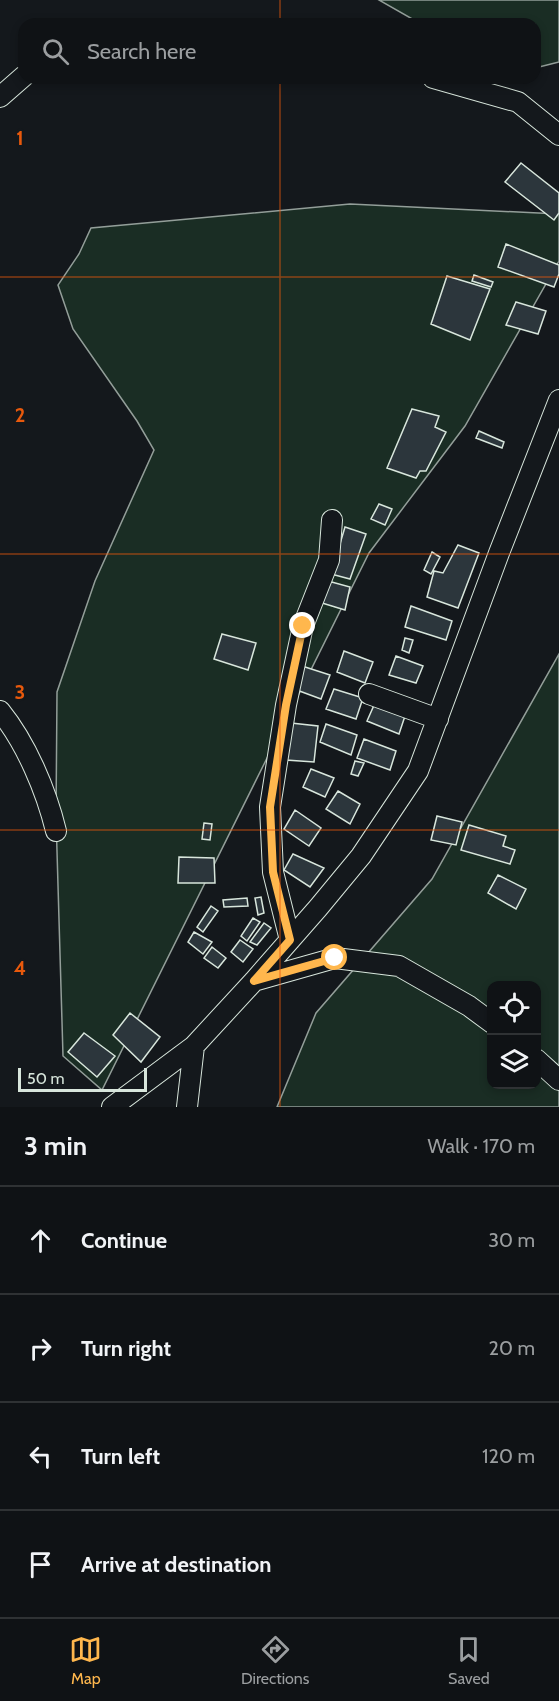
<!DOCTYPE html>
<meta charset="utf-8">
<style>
:root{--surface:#0f1215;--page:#181b1e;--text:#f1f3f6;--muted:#9b9ea0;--line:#2f3234;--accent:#ffb74d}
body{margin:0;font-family:Cabin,sans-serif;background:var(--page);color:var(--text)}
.controls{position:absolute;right:18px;bottom:18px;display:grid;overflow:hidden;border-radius:12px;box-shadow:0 3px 9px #0003}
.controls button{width:54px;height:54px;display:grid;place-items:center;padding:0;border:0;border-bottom:2px solid var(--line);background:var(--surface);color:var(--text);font:30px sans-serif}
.scale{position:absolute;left:18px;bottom:15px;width:129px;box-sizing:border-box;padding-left:6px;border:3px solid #d8e6dc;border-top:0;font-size:16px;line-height:21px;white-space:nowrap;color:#d8e6dc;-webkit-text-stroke:4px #14181c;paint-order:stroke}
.stop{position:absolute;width:18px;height:18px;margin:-14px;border:4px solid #ffb74d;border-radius:50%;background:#fff}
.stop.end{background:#ffb74d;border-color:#fff;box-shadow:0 2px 6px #0008}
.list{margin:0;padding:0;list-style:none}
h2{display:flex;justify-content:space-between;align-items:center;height:78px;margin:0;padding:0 24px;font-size:26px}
h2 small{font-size:20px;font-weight:400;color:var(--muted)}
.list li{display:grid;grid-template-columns:39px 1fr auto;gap:18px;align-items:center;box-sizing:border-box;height:108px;padding:0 24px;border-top:2px solid var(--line)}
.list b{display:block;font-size:22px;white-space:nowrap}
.list em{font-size:20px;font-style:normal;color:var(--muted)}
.icon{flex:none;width:33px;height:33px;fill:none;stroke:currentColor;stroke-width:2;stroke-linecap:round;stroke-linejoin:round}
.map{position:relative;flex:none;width:559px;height:1107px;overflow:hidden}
.search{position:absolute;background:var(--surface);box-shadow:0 3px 9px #0003;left:18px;right:18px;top:18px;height:66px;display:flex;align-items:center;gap:15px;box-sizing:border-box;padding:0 21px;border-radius:18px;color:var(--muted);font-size:22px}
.sheet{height:510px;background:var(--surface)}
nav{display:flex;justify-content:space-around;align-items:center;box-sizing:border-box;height:84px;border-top:2px solid var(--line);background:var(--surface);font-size:16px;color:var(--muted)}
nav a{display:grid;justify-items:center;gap:3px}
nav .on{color:var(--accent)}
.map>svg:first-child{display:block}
.green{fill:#1a2d24;stroke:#939e99;stroke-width:1.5;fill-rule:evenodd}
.building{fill:#2c363c;stroke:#d8e6dc;stroke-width:1.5}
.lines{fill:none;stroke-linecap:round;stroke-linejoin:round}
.minor-casing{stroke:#d8e6dc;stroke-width:22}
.minor{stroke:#14181c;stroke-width:20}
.route{stroke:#ffb74d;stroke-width:8}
.grid{fill:none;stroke:#e8590c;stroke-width:1.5;stroke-opacity:0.55}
.grid-label{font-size:20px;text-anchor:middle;font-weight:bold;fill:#e8590c;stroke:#14181c;stroke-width:4.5;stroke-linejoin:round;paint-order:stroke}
</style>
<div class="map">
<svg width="559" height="1107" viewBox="0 0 559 1107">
<rect width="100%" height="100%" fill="#14181c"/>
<path class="green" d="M379,0H559V62L535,68V24H421Z
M350,204L559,214V261L465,426L369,553L102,1090L63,1056L56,817L57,692L95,581L154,450L137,421L73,329L58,285L79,254L91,228Z
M559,654V1107H277L316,1013L432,879ZM492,986H536V1084H492Z"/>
<path class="building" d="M521,163L559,193V213L554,220L505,182Z
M506,244L559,265V274L554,287L498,267Z
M474,275L493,282L491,287L472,281Z
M447,276L490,289L470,340L431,324Z
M516,302L546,311L538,334L506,325Z
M412,409L439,416L435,427L446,432L426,471H420L416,478L387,468Z
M479,431L504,442L502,448L476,438Z
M379,504L392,509L385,525L371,519Z
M345,527L366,534L350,579L331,574Z
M458,545L479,553L458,608L427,597L434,571L443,573Z
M432,552L440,557L431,574L424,570Z
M328,581L350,587L345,610L322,603Z
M411,606L452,621L446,640L405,627Z
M222,634L256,643L248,670L214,659Z
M405,638L413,640L409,653L402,650Z
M344,651L373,662L365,683L337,672Z
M396,656L423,666L416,683L389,675Z
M302,666L330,675L321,699L294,689Z
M334,689L363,698L356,719L326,709Z
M375,703L406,713L399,734L367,721Z
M291,723L318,726L314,762L286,760Z
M326,724L357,735L351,755L320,742Z
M364,739L396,751L390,770L357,758Z
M355,761L364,763L358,776L351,774Z
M311,769L334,778L325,797L303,787Z
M338,791L360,804L350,824L326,809Z
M295,810L321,828L309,846L284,829Z
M437,816L462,822L456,845L431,840Z
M204,823L212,824L210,840L202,839Z
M469,825L506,836L503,846L515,850L510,864L461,850Z
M293,854L324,868L310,887L284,870Z
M179,857L214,858L215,883H178Z
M498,875L526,889L516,909L488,893Z
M261,897L264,913L258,915L255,898Z
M247,898L248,906L224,907L223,900Z
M211,906L218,911L203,932L197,927Z
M253,918L260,922L247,941L241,936Z
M264,923L271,928L257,945L250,942Z
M194,932L212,942L203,954L188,942Z
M240,940L253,949L243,962L231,952Z
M212,947L226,958L218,968L204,958Z
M130,1013L160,1037L141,1062L113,1035Z
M84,1033L115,1056L97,1077L68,1052Z"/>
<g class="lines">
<g class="minor-casing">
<path id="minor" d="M433,78L518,102L559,135
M0,97L24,76
M369,694L438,719
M0,711C26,743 46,790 56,831
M290,940L273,872L270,807L286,705L303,626L329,560L332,520
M254,981L335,958L399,966L469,1006L492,1023
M536,1059L559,1080
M112,1107L194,1046L254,981L318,908L361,856L418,771L499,553L559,400
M187,1107L194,1046"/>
</g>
<use href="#minor" class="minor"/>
</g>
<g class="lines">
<path class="route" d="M303,626L286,705L270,807L273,872L290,940L254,981L335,958"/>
</g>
<path class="grid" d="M280,0V24M280,78V1107M0,277H559M0,554H559M0,830H559"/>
<g class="grid-label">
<text x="20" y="145">1</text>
<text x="20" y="422">2</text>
<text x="20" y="699">3</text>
<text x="20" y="975">4</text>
</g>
</svg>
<div class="controls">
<button><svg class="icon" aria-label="locate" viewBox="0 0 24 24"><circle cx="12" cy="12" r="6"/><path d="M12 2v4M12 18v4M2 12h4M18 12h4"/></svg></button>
<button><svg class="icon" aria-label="layers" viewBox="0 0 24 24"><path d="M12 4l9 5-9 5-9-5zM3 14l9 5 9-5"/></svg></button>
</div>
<div class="scale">50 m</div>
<div class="stop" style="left:335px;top:958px"></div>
<div class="stop end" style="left:303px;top:626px"></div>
<div class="search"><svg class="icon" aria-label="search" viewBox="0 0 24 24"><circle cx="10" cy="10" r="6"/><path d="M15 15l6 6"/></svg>Search here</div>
</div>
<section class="sheet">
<h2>3 min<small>Walk · 170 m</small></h2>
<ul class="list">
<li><svg class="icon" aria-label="ahead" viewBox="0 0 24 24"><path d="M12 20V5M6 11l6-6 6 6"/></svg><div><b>Continue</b></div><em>30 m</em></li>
<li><svg class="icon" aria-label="right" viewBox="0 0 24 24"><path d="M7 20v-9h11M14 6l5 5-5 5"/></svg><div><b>Turn right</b></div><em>20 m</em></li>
<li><svg class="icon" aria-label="left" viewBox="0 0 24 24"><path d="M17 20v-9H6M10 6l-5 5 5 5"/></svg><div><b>Turn left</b></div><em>120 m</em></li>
<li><svg class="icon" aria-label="arrive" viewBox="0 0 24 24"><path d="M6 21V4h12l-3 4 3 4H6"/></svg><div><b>Arrive at destination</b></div></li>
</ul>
</section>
<nav>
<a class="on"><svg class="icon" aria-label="map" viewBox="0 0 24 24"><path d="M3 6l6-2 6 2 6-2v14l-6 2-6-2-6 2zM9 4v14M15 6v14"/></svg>Map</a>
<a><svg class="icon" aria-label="directions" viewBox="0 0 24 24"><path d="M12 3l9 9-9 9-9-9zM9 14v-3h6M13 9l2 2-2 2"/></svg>Directions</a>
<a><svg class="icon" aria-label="saved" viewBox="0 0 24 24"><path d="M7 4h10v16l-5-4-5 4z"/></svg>Saved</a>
</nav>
